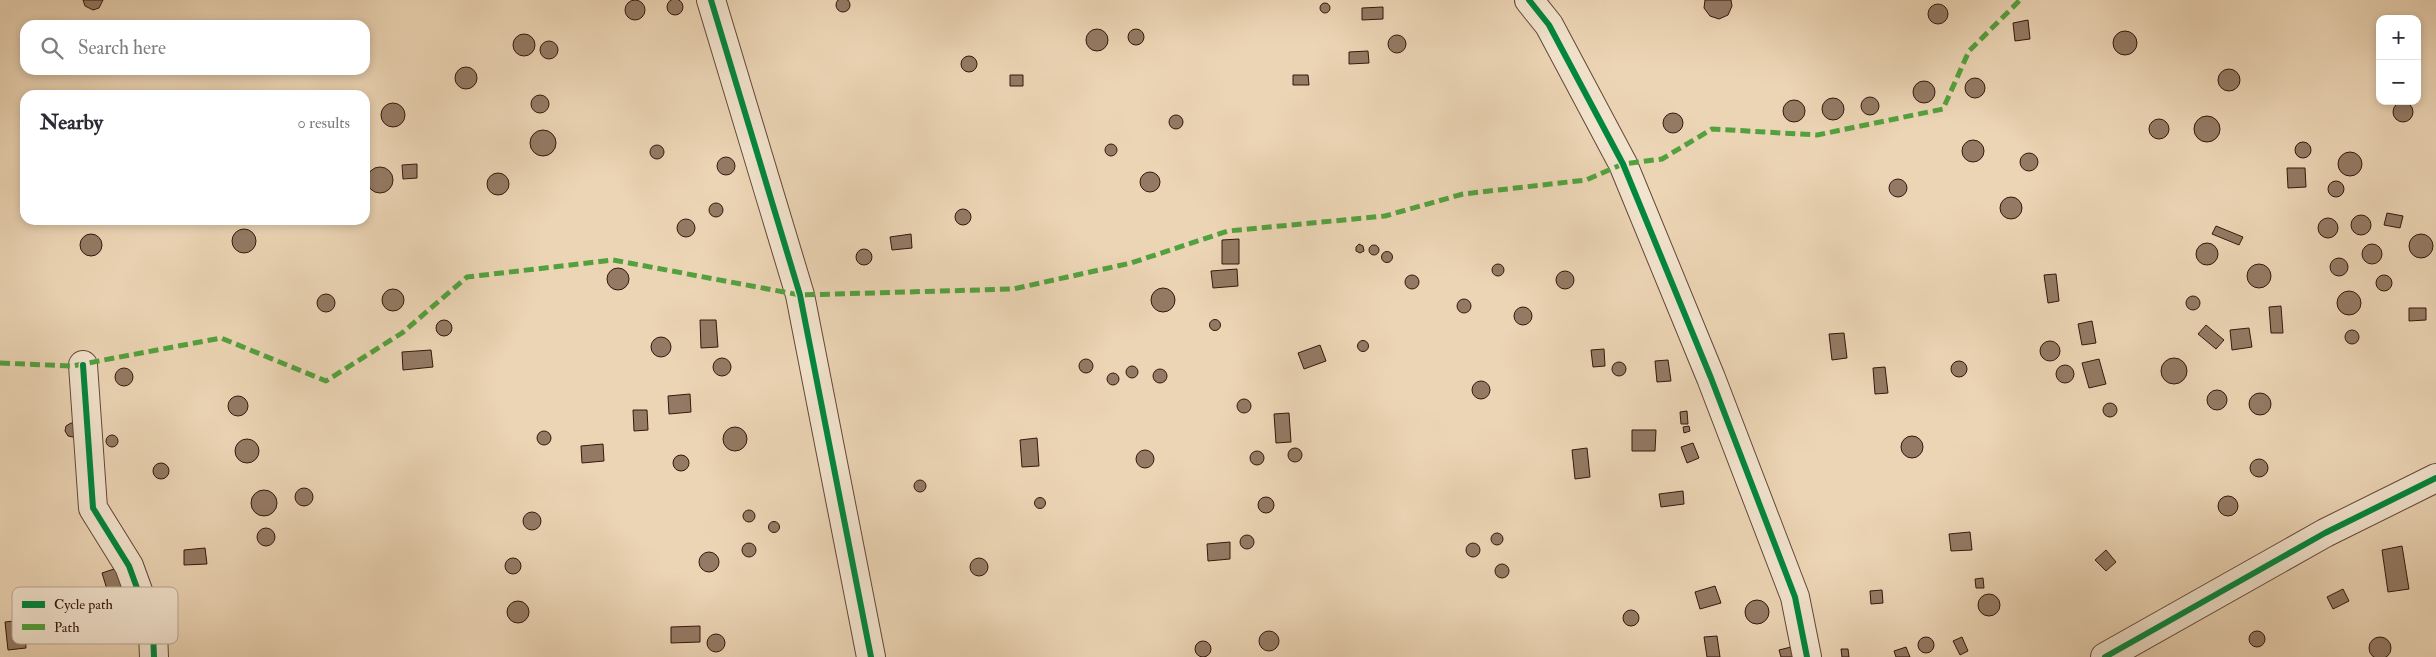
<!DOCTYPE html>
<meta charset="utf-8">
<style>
:root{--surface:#fff;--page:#f2f2f3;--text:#2b2b33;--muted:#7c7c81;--line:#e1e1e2}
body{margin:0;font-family:"IM FELL Double Pica",serif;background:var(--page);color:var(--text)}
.controls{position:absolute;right:15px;top:15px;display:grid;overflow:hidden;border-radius:10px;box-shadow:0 2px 8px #0003}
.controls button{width:45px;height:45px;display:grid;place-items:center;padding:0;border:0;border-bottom:1px solid var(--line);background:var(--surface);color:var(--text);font:25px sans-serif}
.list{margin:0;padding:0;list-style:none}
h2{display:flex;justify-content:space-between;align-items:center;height:65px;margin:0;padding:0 20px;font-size:21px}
h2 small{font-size:16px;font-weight:400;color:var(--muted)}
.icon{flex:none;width:28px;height:28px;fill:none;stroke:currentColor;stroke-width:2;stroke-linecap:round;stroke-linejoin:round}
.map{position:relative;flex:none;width:2436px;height:657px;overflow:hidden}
.search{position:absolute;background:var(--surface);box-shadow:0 2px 8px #0003;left:20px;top:20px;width:350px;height:55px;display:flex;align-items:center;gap:12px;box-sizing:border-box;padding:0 18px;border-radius:15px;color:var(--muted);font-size:19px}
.panel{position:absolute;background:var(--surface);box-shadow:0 2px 8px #0003;left:20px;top:90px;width:350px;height:135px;border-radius:15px}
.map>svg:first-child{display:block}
.building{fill:#947a64;stroke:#35180c}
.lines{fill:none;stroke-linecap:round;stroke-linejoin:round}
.minor-casing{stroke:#634736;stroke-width:30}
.minor{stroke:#f3e4cf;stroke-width:28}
.quiet{stroke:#53a13e;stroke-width:5;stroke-dasharray:10 5;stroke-linecap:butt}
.cycleway-casing{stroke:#f3e4cf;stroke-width:9}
.cycleway{stroke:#00873e;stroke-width:6}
.key{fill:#f3e4cf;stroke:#baa794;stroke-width:1}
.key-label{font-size:14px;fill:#35180c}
</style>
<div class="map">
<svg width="2436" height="657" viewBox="0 0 2436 657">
<rect width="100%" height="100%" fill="#ecd5b5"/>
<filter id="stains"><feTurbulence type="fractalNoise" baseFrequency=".004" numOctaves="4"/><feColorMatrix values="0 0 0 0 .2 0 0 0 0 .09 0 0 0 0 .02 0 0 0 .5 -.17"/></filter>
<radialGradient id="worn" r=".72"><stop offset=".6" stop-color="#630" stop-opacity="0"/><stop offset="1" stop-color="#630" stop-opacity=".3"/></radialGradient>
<path class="building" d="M836 5a7 7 0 1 1 14 0a7 7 0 1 1-14 0Z
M667 7a8 8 0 1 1 16 0a8 8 0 1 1-16 0Z
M83,0H103L99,8L93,10L85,6Z
M1705,0H1731L1732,6L1728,15L1719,19L1710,16L1704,8Z
M625 10a10 10 0 1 1 20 0a10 10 0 1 1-20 0Z
M1320 8a5 5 0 1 1 10 0a5 5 0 1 1-10 0Z
M1928 14a10 10 0 1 1 20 0a10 10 0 1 1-20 0Z
M1383,7V19L1362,20V8Z
M2028,20L2030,39L2015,41L2013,23Z
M1128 37a8 8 0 1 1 16 0a8 8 0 1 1-16 0Z
M1086 40a11 11 0 1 1 22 0a11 11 0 1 1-22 0Z
M2113 43a12 12 0 1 1 24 0a12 12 0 1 1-24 0Z
M513 45a11 11 0 1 1 22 0a11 11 0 1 1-22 0Z
M1388 44a9 9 0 1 1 18 0a9 9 0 1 1-18 0Z
M540 50a9 9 0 1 1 18 0a9 9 0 1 1-18 0Z
M1368,51L1369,63L1349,64V52Z
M961 64a8 8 0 1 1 16 0a8 8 0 1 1-16 0Z
M455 78a11 11 0 1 1 22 0a11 11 0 1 1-22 0Z
M2218 80a11 11 0 1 1 22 0a11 11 0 1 1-22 0Z
M1010,75H1023V86H1010Z
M1293,75H1308L1309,85H1293Z
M1965 88a10 10 0 1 1 20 0a10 10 0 1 1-20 0Z
M1913 92a11 11 0 1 1 22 0a11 11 0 1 1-22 0Z
M531 104a9 9 0 1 1 18 0a9 9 0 1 1-18 0Z
M1861 106a9 9 0 1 1 18 0a9 9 0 1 1-18 0Z
M1822 109a11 11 0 1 1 22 0a11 11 0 1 1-22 0Z
M1783 111a11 11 0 1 1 22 0a11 11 0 1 1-22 0Z
M2393 112a10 10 0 1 1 20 0a10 10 0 1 1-20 0Z
M381 115a12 12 0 1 1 24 0a12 12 0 1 1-24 0Z
M1663 123a10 10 0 1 1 20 0a10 10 0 1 1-20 0Z
M1169 122a7 7 0 1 1 14 0a7 7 0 1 1-14 0Z
M2194 129a13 13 0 1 1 26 0a13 13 0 1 1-26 0Z
M2149 129a10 10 0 1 1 20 0a10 10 0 1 1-20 0Z
M530 143a13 13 0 1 1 26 0a13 13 0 1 1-26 0Z
M1962 151a11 11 0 1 1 22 0a11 11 0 1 1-22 0Z
M2295 150a8 8 0 1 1 16 0a8 8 0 1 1-16 0Z
M1105 150a6 6 0 1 1 12 0a6 6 0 1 1-12 0Z
M650 152a7 7 0 1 1 14 0a7 7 0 1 1-14 0Z
M2338 164a12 12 0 1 1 24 0a12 12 0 1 1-24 0Z
M2020 162a9 9 0 1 1 18 0a9 9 0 1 1-18 0Z
M717 166a9 9 0 1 1 18 0a9 9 0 1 1-18 0Z
M417,164V178L403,179L402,165Z
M367 180a13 13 0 1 1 26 0a13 13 0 1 1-26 0Z
M2287,168H2305L2306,187L2288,188Z
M1140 182a10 10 0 1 1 20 0a10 10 0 1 1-20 0Z
M487 184a11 11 0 1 1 22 0a11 11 0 1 1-22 0Z
M1889 188a9 9 0 1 1 18 0a9 9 0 1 1-18 0Z
M2328 189a8 8 0 1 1 16 0a8 8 0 1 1-16 0Z
M2000 208a11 11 0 1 1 22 0a11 11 0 1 1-22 0Z
M709 210a7 7 0 1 1 14 0a7 7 0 1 1-14 0Z
M955 217a8 8 0 1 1 16 0a8 8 0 1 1-16 0Z
M2387,213L2403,216L2400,228L2384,225Z
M2351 225a10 10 0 1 1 20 0a10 10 0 1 1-20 0Z
M2318 228a10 10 0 1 1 20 0a10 10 0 1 1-20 0Z
M677 228a9 9 0 1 1 18 0a9 9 0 1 1-18 0Z
M2216,226L2243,237L2239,245L2212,234Z
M232 241a12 12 0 1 1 24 0a12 12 0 1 1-24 0Z
M2409 246a12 12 0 1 1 24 0a12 12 0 1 1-24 0Z
M911,234L912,248L892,250L890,237Z
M80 245a11 11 0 1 1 22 0a11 11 0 1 1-22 0Z
M1239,239V264H1222V240Z
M2196 254a11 11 0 1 1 22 0a11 11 0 1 1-22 0Z
M2362 254a10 10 0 1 1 20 0a10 10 0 1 1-20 0Z
M1359,244L1363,246L1364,251L1360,253L1356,251V247Z
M1369 250a5 5 0 1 1 10 0a5 5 0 1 1-10 0Z
M856 257a8 8 0 1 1 16 0a8 8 0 1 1-16 0Z
M1381.5 257a5.5 5.5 0 1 1 11 0a5.5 5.5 0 1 1-11 0Z
M2330 267a9 9 0 1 1 18 0a9 9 0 1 1-18 0Z
M1492 270a6 6 0 1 1 12 0a6 6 0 1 1-12 0Z
M2247 276a12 12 0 1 1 24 0a12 12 0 1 1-24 0Z
M607 279a11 11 0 1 1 22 0a11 11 0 1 1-22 0Z
M1237,269L1238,286L1213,288L1211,271Z
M1556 280a9 9 0 1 1 18 0a9 9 0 1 1-18 0Z
M2056,274L2059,301L2048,303L2044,275Z
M1405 282a7 7 0 1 1 14 0a7 7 0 1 1-14 0Z
M2376 283a8 8 0 1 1 16 0a8 8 0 1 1-16 0Z
M1151 300a12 12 0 1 1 24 0a12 12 0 1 1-24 0Z
M382 300a11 11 0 1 1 22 0a11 11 0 1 1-22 0Z
M2337 303a12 12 0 1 1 24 0a12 12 0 1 1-24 0Z
M317 303a9 9 0 1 1 18 0a9 9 0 1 1-18 0Z
M2186 303a7 7 0 1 1 14 0a7 7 0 1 1-14 0Z
M1457 306a7 7 0 1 1 14 0a7 7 0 1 1-14 0Z
M2281,306L2283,333H2271L2269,307Z
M1514 316a9 9 0 1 1 18 0a9 9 0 1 1-18 0Z
M2409,308H2426V320L2409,321Z
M1209.5 325a5.5 5.5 0 1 1 11 0a5.5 5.5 0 1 1-11 0Z
M700,320H716L718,347L701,348Z
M436 328a8 8 0 1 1 16 0a8 8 0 1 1-16 0Z
M2092,321L2096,343L2082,345L2078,324Z
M2206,325L2224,340L2216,349L2198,334Z
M2249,328L2252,347L2232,350L2230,330Z
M2345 337a7 7 0 1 1 14 0a7 7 0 1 1-14 0Z
M1844,333L1847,358L1832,360L1829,334Z
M651 347a10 10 0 1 1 20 0a10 10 0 1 1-20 0Z
M1357.5 346a5.5 5.5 0 1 1 11 0a5.5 5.5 0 1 1-11 0Z
M2040 351a10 10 0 1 1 20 0a10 10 0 1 1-20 0Z
M1320,345L1326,361L1304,369L1298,353Z
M1604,349L1605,366L1593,367L1591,350Z
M431,350L433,367L403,370L402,352Z
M713 367a9 9 0 1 1 18 0a9 9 0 1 1-18 0Z
M2161 371a13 13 0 1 1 26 0a13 13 0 1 1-26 0Z
M1079 366a7 7 0 1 1 14 0a7 7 0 1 1-14 0Z
M2099,359L2106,384L2089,388L2082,363Z
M1668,360L1671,381L1657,382L1655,361Z
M1951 369a8 8 0 1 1 16 0a8 8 0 1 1-16 0Z
M1612 369a7 7 0 1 1 14 0a7 7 0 1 1-14 0Z
M2056 374a9 9 0 1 1 18 0a9 9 0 1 1-18 0Z
M1126 372a6 6 0 1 1 12 0a6 6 0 1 1-12 0Z
M1885,367L1888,393L1875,394L1873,368Z
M115 377a9 9 0 1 1 18 0a9 9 0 1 1-18 0Z
M1153 376a7 7 0 1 1 14 0a7 7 0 1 1-14 0Z
M1107 379a6 6 0 1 1 12 0a6 6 0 1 1-12 0Z
M1472 390a9 9 0 1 1 18 0a9 9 0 1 1-18 0Z
M2207 400a10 10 0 1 1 20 0a10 10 0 1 1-20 0Z
M2249 404a11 11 0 1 1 22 0a11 11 0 1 1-22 0Z
M690,394L691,412L669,414L668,396Z
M228 406a10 10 0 1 1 20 0a10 10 0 1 1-20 0Z
M1237 406a7 7 0 1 1 14 0a7 7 0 1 1-14 0Z
M2103 410a7 7 0 1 1 14 0a7 7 0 1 1-14 0Z
M633,410H647L648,430L634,431Z
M1687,411L1688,424H1681L1680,412Z
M1289,413L1291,442L1276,443L1274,414Z
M71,423L77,424L78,434L73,437L68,436L65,431L66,426Z
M1689,426L1690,431L1684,433L1683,427Z
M723 439a12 12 0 1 1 24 0a12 12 0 1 1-24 0Z
M1632,430H1656L1655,451H1632Z
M537 438a7 7 0 1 1 14 0a7 7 0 1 1-14 0Z
M106 441a6 6 0 1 1 12 0a6 6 0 1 1-12 0Z
M1901 447a11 11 0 1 1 22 0a11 11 0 1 1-22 0Z
M1037,438L1039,466L1022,467L1020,440Z
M235 451a12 12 0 1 1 24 0a12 12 0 1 1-24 0Z
M1693,443L1699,458L1687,463L1681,447Z
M603,444L604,461L582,463L581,446Z
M1587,448L1590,477L1575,479L1572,450Z
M1288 455a7 7 0 1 1 14 0a7 7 0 1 1-14 0Z
M1136 459a9 9 0 1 1 18 0a9 9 0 1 1-18 0Z
M1250 458a7 7 0 1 1 14 0a7 7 0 1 1-14 0Z
M673 463a8 8 0 1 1 16 0a8 8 0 1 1-16 0Z
M2250 468a9 9 0 1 1 18 0a9 9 0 1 1-18 0Z
M153 471a8 8 0 1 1 16 0a8 8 0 1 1-16 0Z
M914 486a6 6 0 1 1 12 0a6 6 0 1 1-12 0Z
M295 497a9 9 0 1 1 18 0a9 9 0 1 1-18 0Z
M251 503a13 13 0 1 1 26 0a13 13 0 1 1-26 0Z
M1683,491L1684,504L1661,507L1659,494Z
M2218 506a10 10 0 1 1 20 0a10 10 0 1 1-20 0Z
M1258 505a8 8 0 1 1 16 0a8 8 0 1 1-16 0Z
M1034.5 503a5.5 5.5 0 1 1 11 0a5.5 5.5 0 1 1-11 0Z
M743 516a6 6 0 1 1 12 0a6 6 0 1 1-12 0Z
M523 521a9 9 0 1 1 18 0a9 9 0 1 1-18 0Z
M768.5 527a5.5 5.5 0 1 1 11 0a5.5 5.5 0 1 1-11 0Z
M257 537a9 9 0 1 1 18 0a9 9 0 1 1-18 0Z
M1970,532L1972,550L1951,551L1949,534Z
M1491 539a6 6 0 1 1 12 0a6 6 0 1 1-12 0Z
M1240 542a7 7 0 1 1 14 0a7 7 0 1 1-14 0Z
M1230,542V559L1208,561L1207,544Z
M1466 550a7 7 0 1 1 14 0a7 7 0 1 1-14 0Z
M742 550a7 7 0 1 1 14 0a7 7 0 1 1-14 0Z
M2402,546L2409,589L2388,592L2382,550Z
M205,548L207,564L184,565V550Z
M2106,550L2116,562L2106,571L2095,560Z
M699 562a10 10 0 1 1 20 0a10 10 0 1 1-20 0Z
M505 566a8 8 0 1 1 16 0a8 8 0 1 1-16 0Z
M970 567a9 9 0 1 1 18 0a9 9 0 1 1-18 0Z
M1495 571a7 7 0 1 1 14 0a7 7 0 1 1-14 0Z
M117,568L125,594L110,599L102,573Z
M1983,578L1984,588H1976L1975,579Z
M1715,586L1721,603L1700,609L1695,592Z
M2343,589L2349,601L2333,609L2327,597Z
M1882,590L1883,603L1871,604L1870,591Z
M1978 605a11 11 0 1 1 22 0a11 11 0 1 1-22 0Z
M1745 612a12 12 0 1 1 24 0a12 12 0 1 1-24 0Z
M507 612a11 11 0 1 1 22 0a11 11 0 1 1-22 0Z
M1623 618a8 8 0 1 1 16 0a8 8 0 1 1-16 0Z
M24,620L26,648L8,650L5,622Z
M700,626V642L671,643V627Z
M2249 639a8 8 0 1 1 16 0a8 8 0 1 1-16 0Z
M1259 641a10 10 0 1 1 20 0a10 10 0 1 1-20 0Z
M707 643a9 9 0 1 1 18 0a9 9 0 1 1-18 0Z
M1717,636L1720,657H1707L1704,637Z
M1962,637L1968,651L1960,655L1953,641Z
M1918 645a8 8 0 1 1 16 0a8 8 0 1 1-16 0Z
M2369 648a11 11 0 1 1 22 0a11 11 0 1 1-22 0Z
M1195 649a8 8 0 1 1 16 0a8 8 0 1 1-16 0Z
M1795,646L1798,657H1781L1779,650Z
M1906,647L1910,657H1896L1894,651Z
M1841,649H1848L1849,657H1842Z"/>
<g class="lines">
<g class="minor-casing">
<path id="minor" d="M711,0L800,295L871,657
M1529,0L1549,25L1623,164L1711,378L1795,597L1807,657
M83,365L93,508L129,566L153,632L154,657
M2105,657L2325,533L2436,478"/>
</g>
<use href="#minor" class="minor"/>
<path class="quiet" d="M0,363L72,366L221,338L326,381L402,333L467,277L613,260L800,295L1013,289L1131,263L1228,231L1385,216L1463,194L1586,180L1623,164L1662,159L1712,129L1817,135L1943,109L1969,51L2020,0"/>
<g class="cycleway-casing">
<path id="cycleway" d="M711,0L800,295L871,657
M1529,0L1549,25L1623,164L1711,378L1795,597L1807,657
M83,365L93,508L129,566L153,632L154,657
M2105,657L2325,533L2436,478"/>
</g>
<use href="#cycleway" class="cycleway"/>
</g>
<rect x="12" y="587" width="166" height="57" rx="8" class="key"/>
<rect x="22" y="601" width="23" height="7" fill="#00873e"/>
<rect x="22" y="624" width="23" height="6" fill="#53a13e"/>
<g class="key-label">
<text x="54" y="609">Cycle path</text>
<text x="54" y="632">Path</text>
</g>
<rect width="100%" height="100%" filter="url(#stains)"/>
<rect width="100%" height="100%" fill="url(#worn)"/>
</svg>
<div class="controls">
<button>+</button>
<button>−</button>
</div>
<div class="search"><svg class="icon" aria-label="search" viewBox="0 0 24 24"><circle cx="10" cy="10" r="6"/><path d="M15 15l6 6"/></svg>Search here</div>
<section class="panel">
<h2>Nearby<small>0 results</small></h2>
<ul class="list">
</ul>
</section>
</div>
